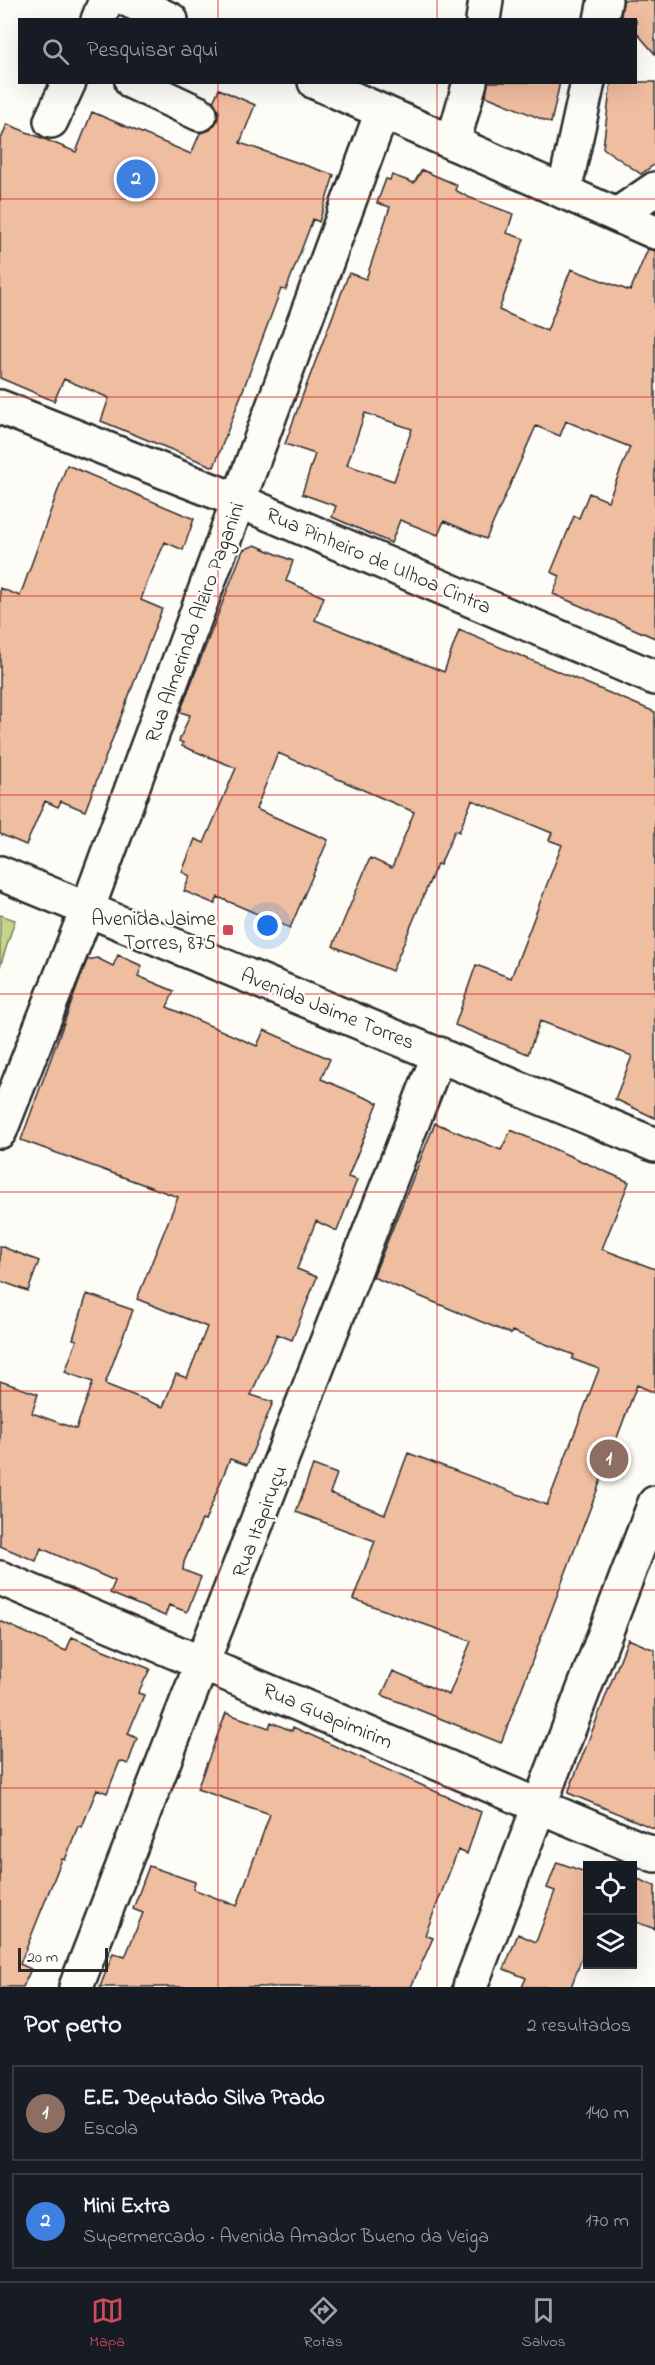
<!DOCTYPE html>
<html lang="pt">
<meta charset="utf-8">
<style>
:root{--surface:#171b24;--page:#242831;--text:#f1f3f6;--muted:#9ea1a6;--line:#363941;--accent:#d1495b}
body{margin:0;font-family:"Indie Flower",sans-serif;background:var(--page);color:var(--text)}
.controls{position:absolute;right:18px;bottom:18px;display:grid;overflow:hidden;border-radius:0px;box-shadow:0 6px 24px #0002}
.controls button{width:54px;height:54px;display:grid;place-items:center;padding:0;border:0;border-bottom:2px solid var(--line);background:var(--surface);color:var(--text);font:30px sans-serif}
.scale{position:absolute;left:18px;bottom:15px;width:90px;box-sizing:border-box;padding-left:6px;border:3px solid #2b2b2b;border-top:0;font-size:16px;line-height:21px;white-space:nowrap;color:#2b2b2b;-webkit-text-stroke:4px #fdfcf7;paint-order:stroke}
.you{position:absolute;left:268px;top:926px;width:21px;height:21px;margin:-15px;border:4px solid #fff;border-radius:50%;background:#1a73e8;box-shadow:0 0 0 9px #1a73e833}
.badge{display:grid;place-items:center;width:39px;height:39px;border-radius:50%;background:var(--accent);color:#fff;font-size:20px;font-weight:700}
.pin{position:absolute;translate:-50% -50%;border:3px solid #fff;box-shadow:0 2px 6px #0006}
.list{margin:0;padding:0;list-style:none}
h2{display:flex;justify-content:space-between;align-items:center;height:78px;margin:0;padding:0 24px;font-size:26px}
h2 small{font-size:20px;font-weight:400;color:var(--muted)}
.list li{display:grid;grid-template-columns:39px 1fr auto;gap:18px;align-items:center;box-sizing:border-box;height:96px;margin:0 12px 12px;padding:0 12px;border:2px solid var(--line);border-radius:0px}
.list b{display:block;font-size:22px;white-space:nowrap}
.list p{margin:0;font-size:20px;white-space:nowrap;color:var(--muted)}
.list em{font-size:20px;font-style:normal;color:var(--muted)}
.icon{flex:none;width:33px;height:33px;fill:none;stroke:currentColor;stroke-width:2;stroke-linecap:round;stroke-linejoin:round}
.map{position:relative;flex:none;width:655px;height:1987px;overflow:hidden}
.search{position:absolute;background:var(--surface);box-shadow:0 6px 24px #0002;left:18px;right:18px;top:18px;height:66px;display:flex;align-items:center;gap:15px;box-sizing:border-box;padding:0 21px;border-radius:0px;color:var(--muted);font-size:22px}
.sheet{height:294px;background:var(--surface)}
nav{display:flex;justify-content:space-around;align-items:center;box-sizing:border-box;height:84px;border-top:2px solid var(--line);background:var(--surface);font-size:16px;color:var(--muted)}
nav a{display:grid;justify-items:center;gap:3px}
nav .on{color:var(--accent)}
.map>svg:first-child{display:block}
.green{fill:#c4d68a;stroke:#78805a;stroke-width:1.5}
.building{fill:#efbda0;stroke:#2b2b2b;stroke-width:1.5;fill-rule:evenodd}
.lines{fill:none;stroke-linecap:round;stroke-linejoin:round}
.minor-casing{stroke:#2b2b2b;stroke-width:38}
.major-casing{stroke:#2b2b2b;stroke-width:38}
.minor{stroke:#fdfcf7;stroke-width:33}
.major{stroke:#fdfcf7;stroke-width:33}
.grid{fill:none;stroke:#d62828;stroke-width:1.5;stroke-opacity:0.55}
.poi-dot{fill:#d1495b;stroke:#fdfcf7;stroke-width:2}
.labels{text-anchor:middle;stroke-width:4.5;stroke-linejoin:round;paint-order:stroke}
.street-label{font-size:21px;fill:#2b2b2b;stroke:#fdfcf7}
.poi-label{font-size:21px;fill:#2b2b2b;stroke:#fdfcf7;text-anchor:end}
</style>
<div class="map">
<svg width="655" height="1987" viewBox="0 0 655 1987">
<rect width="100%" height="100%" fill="#fdfcf7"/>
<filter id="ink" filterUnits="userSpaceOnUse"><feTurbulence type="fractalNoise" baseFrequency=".0167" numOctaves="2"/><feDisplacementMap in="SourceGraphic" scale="12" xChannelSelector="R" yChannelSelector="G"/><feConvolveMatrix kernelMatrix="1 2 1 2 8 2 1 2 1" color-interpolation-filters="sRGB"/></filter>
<g filter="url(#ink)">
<path class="green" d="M0,915L15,920L0,967Z"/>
<path class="building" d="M623,0H655V54L636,32V20H625L621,16Z
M488,82H560L551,123L486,96Z
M611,82H655V164L641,174L603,148Z
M219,89L255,105L240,143L334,175L319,222L313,219L286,290L281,289L214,467L101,421L109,398L64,379L54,401L0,378V142L7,124L76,152L92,112L191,154L200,133L210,130L217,121L219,112L213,102Z
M422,170L457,185L455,190L468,197L513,214L507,233L524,239L499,310L547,331L571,269L630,291L648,249L655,250V638L553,594L560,576L551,572L574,516L579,518L589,493L608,501L630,447L597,434L566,421L560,436L536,426L486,539L444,521L438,535L400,520L391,543L332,517L336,506L302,494L315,454L285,444L302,397L349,273L366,279L390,207L377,203L386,179L390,180L392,175L414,183ZM365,413L412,429L394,481L347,465Z
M67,465L194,519L183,550L165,542L146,585L141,600L162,609L85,811L61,801L58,807L45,801L26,845L0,834V588L20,596Z
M255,545L293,561L286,581L324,597L315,620L444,672L459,630L655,712V1118L615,1099L632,1056L540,1021L528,1054L455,1025L476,965L511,978L562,845L549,840L552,833L472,800L459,832L455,830L440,865L437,864L392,971L333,946L370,858L392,868L414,812L278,753L256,809L328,840L290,928L218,897L215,904L184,891L190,876L182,872L195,839L204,843L236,768L182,746L183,743L179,741L190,715L180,712L243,550Z
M118,955L142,966L138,976L174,991L167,1007L257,1046L264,1030L330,1059L321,1079L378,1103L348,1177L357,1180L337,1231L316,1221L297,1269L317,1277L292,1340L277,1334L251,1395L273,1402L247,1465L230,1459L205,1521L202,1520L184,1562L183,1570L201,1577L187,1612L169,1605L165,1616L110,1593L115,1581L41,1548L36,1561L0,1546V1381L38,1394L32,1413L76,1429L93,1382L65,1372L77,1340L73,1339L87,1294L133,1310L105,1384L163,1407L176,1374L187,1378L207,1327L137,1299L178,1197L21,1140L87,960L97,958L113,966Z
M435,1123L501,1150L511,1130L629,1182L602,1249L655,1269V1393L637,1385L501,1743L382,1695L393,1671L449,1695L471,1641L353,1599L375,1541L296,1512L313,1465L337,1474L330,1493L385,1514L408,1453L547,1505L599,1369L572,1359L574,1355L512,1331L511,1334L373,1277Z
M0,1246L39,1261L28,1291L0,1281Z
M0,1621L66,1651L72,1637L150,1669L138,1693L144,1695L128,1734L137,1738L128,1764L120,1761L107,1793L97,1789L82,1827L78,1826L65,1860L62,1859L20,1964L31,1969L23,1987H0Z
M628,1639L655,1650V1829L568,1793Z
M226,1713L269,1728L271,1722L292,1731L293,1727L481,1812L467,1854L458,1850L425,1935L433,1938L411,1987H100L113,1953L125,1957L143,1913L133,1909L149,1866L195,1882L193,1889L237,1906L270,1814L197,1789Z
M557,1862L588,1873V1941L571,1987H522L526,1978L504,1969L518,1934L536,1942L555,1891L547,1888Z
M633,1877L655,1886V1929L633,1921Z"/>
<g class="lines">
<g class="minor-casing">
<path id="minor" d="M98,20L106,0
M483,20L486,0
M601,20L605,0
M132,82L200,114
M51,121L69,82
M453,143L470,82
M564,192L588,82
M617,215L655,189
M0,407L239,501L655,678
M0,873L655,1145
M0,1131L87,910L382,112
M0,1578L655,1855
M76,1987L439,1054
M470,1987L655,1503"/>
</g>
<g class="major-casing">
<path id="major" d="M128,0L171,20
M315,82L655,232"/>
</g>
<use href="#minor" class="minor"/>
<use href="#major" class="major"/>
</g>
</g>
<path class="grid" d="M218,0V20M437,0V20M218,82V1987M437,82V1987M0,199H655M0,397H655M0,596H655M0,795H655M0,994H655M0,1192H655M0,1391H655M0,1590H655M0,1788H655"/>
<rect class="poi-dot" x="222" y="924" width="12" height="12" rx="3"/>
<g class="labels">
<g class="street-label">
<text transform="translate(379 560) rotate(23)" y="7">Rua Pinheiro de Ulhoa Cintra</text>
<text transform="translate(194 622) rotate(-70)" y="7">Rua Almerindo Alziro Paganini</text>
<text transform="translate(328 1008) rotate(22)" y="7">Avenida Jaime Torres</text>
<text transform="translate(259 1521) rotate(-69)" y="7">Rua Itapiruçu</text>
<text transform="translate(328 1715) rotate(23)" y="7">Rua Guapimirim</text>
</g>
<g class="poi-label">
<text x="216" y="925">Avenida Jaime<tspan x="216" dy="24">Torres, 875</tspan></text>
</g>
</g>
</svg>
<div class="controls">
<button><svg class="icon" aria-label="locate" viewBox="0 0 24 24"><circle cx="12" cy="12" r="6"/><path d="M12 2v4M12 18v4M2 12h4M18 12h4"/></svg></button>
<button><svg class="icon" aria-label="layers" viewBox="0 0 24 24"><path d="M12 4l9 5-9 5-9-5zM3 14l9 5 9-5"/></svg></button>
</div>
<div class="scale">20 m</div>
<div class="you"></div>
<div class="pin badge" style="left:609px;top:1459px;background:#8d6e63">1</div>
<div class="pin badge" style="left:136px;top:179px;background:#3f7fe0">2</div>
<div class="search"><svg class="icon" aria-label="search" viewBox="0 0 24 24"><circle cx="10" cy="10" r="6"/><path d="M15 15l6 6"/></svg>Pesquisar aqui</div>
</div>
<section class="sheet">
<h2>Por perto<small>2 resultados</small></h2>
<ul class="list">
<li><span class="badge" style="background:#8d6e63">1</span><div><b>E.E. Deputado Silva Prado</b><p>Escola</p></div><em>140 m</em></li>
<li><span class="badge" style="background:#3f7fe0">2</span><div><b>Mini Extra</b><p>Supermercado · Avenida Amador Bueno da Veiga</p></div><em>170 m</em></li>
</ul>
</section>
<nav>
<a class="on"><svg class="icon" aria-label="map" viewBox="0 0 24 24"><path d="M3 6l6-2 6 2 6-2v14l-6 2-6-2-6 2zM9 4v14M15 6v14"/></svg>Mapa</a>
<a><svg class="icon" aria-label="directions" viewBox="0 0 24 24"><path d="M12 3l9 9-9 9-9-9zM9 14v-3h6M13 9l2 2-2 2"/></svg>Rotas</a>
<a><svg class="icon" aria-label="saved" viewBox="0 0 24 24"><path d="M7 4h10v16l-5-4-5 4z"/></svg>Salvos</a>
</nav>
